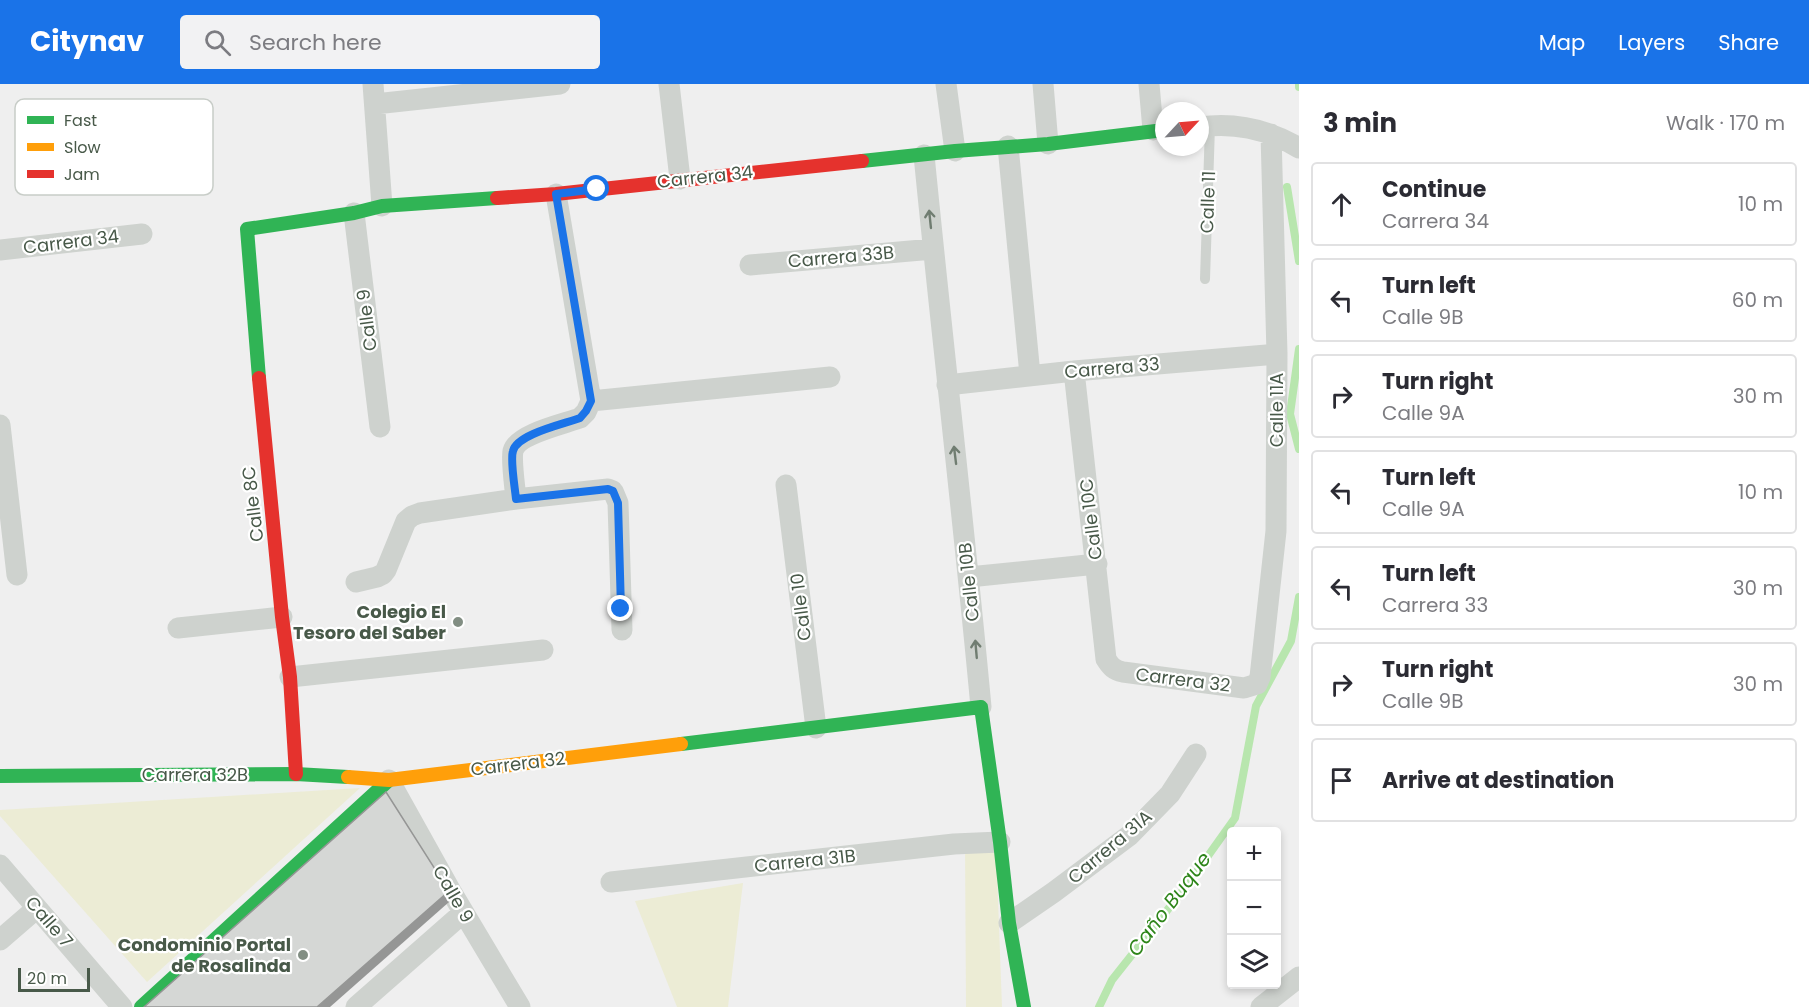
<!DOCTYPE html>
<meta charset="utf-8">
<style>
:root{--surface:#fff;--page:#f2f2f3;--text:#2b2b33;--muted:#7c7c81;--line:#e1e1e2;--accent:#1a73e8}
body{margin:0;font-family:Poppins,sans-serif;background:var(--page);color:var(--text)}
.controls{position:absolute;right:18px;bottom:18px;display:grid;overflow:hidden;border-radius:6px;box-shadow:0 3px 9px #0003}
.controls button{width:54px;height:54px;display:grid;place-items:center;padding:0;border:0;border-bottom:2px solid var(--line);background:var(--surface);color:var(--text);font:30px sans-serif}
.compass{position:absolute;left:1155px;top:18px;width:54px;height:54px;border-radius:50%;background:var(--surface);box-shadow:0 3px 9px #0003;rotate:64deg}
.scale{position:absolute;left:18px;bottom:15px;width:72px;box-sizing:border-box;padding-left:6px;border:3px solid #485949;border-top:0;font-size:16px;line-height:21px;white-space:nowrap;color:#485949;-webkit-text-stroke:4px #fff;paint-order:stroke}
.stop{position:absolute;width:18px;height:18px;margin:-14px;border:4px solid #1a73e8;border-radius:50%;background:#fff}
.stop.end{background:#1a73e8;border-color:#fff;box-shadow:0 2px 6px #0008}
.list{margin:0;padding:0;list-style:none}
h2{display:flex;justify-content:space-between;align-items:center;height:78px;margin:0;padding:0 24px;font-size:26px}
h2 small{font-size:20px;font-weight:400;color:var(--muted)}
.list li{display:grid;grid-template-columns:39px 1fr auto;gap:18px;align-items:center;box-sizing:border-box;height:84px;margin:0 12px 12px;padding:0 12px;border:2px solid var(--line);border-radius:6px}
.list b{display:block;font-size:22px;white-space:nowrap}
.list p{margin:0;font-size:20px;white-space:nowrap;color:var(--muted)}
.list em{font-size:20px;font-style:normal;color:var(--muted)}
.icon{flex:none;width:33px;height:33px;fill:none;stroke:currentColor;stroke-width:2;stroke-linecap:round;stroke-linejoin:round}
.map{position:relative;flex:none;width:1299px;height:923px;overflow:hidden}
header{display:flex;align-items:center;gap:36px;box-sizing:border-box;height:84px;padding:0 30px;background:var(--accent);color:#fff}
header strong{font-size:28px}
nav{display:flex;gap:33px;margin-inline-start:auto;font-size:21px}
.search{width:420px;height:54px;background:var(--page);display:flex;align-items:center;gap:15px;box-sizing:border-box;padding:0 21px;border-radius:6px;color:var(--muted);font-size:22px}
main{display:flex}
aside{flex:1;background:var(--surface)}
.map>svg:first-child{display:block}
.green{fill:#ececd5}
.lines{fill:none;stroke-linecap:round;stroke-linejoin:round}
.stream{stroke:#b8e6ae;stroke-width:8}
.lane{stroke:#ced2ce;stroke-width:10}
.street{stroke:#ced2ce;stroke-width:21}
.fast{stroke:#30b455;stroke-width:14}
.slow{stroke:#ff9f0a;stroke-width:14}
.jam{stroke:#e5322d;stroke-width:14}
.shaded-wall{fill:#959695}
.building{fill:#d5d7d5;stroke:#959695;stroke-width:1.5}
.oneway{stroke:#707d71}
.route{stroke:#1a73e8;stroke-width:8}
.poi-dot{fill:#828e83;stroke:#fff;stroke-width:2}
.labels{text-anchor:middle;stroke-width:4.5;stroke-linejoin:round;paint-order:stroke}
.street-label{font-size:18px;fill:#485949;stroke:#fff}
.poi-label{font-size:18px;font-weight:bold;fill:#485949;stroke:#fff;text-anchor:end}
.water-label{font-size:20px;font-style:italic;fill:#2d8519;stroke:#fff}
.key{fill:#fff;stroke:#c8cdc8;stroke-width:1.5}
.key-label{font-size:16px;fill:#485949}
</style>
<header>
<strong>Citynav</strong>
<div class="search"><svg class="icon" aria-label="search" viewBox="0 0 24 24"><circle cx="10" cy="10" r="6"/><path d="M15 15l6 6"/></svg>Search here</div>
<nav><a>Map</a><a>Layers</a><a>Share</a></nav>
</header>
<main>
<div class="map">
<svg width="1299" height="923" viewBox="0 0 1299 923">
<rect width="100%" height="100%" fill="#efefef"/>
<path class="green" d="M360,704L147,898L0,732V726Z
M965,761H996L1002,923H966Z
M743,799L728,923H677L635,817Z"/>
<g class="lines">
<path class="stream" d="M1299,0V3
M1287,103L1299,177
M1299,265L1290,330L1299,365
M1099,923L1112,896L1188,800L1235,734L1256,622L1291,557L1299,513"/>
<path class="lane" d="M1205,195L1210,42"/>
<path class="street" d="M373,0L382,122
M669,0L680,95
M946,0L955,67
M1043,0L1048,60
M1149,0L1153,46
M375,20L560,0
M1200,43C1235,38 1269,46 1299,64
M1008,62L1030,291
M924,71C942,255 964,439 981,623
M556,110L591,317
M354,129L380,343
M0,166L142,150
M750,181L933,165
M1074,287L1106,575C1111,583 1114,586 1123,588L1244,604L1257,600L1260,593L1276,447L1277,270L1271,50
M947,301L1074,287L1277,270
M591,317L830,293
M0,341L17,491
M786,401L816,644
M516,415C515,404 511,376 513,367C517,350 564,340 580,334L586,328L591,317
M969,493L1097,480
M356,498L377,493L383,490L386,486L406,437L412,432L420,429L516,415L608,405L613,407L618,419L622,546
M178,544L282,533
M290,593L543,566
M389,696L452,809L520,923
M0,781L122,923
M611,798L954,760L1000,758
M1009,839L1054,808L1130,751L1170,710L1196,670
M0,856L37,824
M356,923L463,829
M1261,923L1299,893"/>
<path class="fast" d="M862,77L955,67L1048,60L1164,46
M259,294L247,145L354,129L382,122L497,114
M681,660L981,623L1000,758L1009,839L1024,923
M0,692L296,690L348,693
M141,923L389,696"/>
<path class="slow" d="M348,693L389,696L681,660"/>
<path class="jam" d="M497,114L556,110L862,77
M259,294L282,533L290,593L296,690"/>
</g>
<path class="shaded-wall" d="M449,807V818L330,923H317Z"/>
<path class="building" d="M386,708L449,807L317,923H144Z"/>
<defs><path id="oneway-shaft" d="M-6 0H5M1.5-3L5.5 0L1.5 3" fill="none" stroke-width="1.6" stroke-linecap="round" stroke-linejoin="round" transform="scale(1.5)"/></defs>
<g class="oneway">
<use href="#oneway-shaft" transform="translate(930 135) rotate(-96)"/>
<use href="#oneway-shaft" transform="translate(955 371) rotate(-97)"/>
<use href="#oneway-shaft" transform="translate(976 565) rotate(-95)"/>
</g>
<g class="lines">
<path class="route" d="M597,105L556,110L591,317L586,327L580,334C564,340 517,350 513,367C510,376 515,404 516,415L608,405L613,407L618,419L621,525"/>
</g>
<g class="poi-dot">
<circle cx="458" cy="538" r="6"/>
<circle cx="303" cy="871" r="6"/>
</g>
<g class="labels">
<g class="street-label">
<text transform="translate(705 93) rotate(-6)" y="6">Carrera 34</text>
<text transform="translate(1208 118) rotate(-88)" y="6">Calle 11</text>
<text transform="translate(71 158) rotate(-7)" y="6">Carrera 34</text>
<text transform="translate(841 173) rotate(-5)" y="6">Carrera 33B</text>
<text transform="translate(367 236) rotate(-97)" y="6">Calle 9</text>
<text transform="translate(1112 284) rotate(-5)" y="6">Carrera 33</text>
<text transform="translate(1277 326) rotate(-90)" y="6">Calle 11A</text>
<text transform="translate(253 420) rotate(-97)" y="6">Calle 8C</text>
<text transform="translate(1091 435) rotate(-97)" y="6">Calle 10C</text>
<text transform="translate(969 498) rotate(-96)" y="6">Calle 10B</text>
<text transform="translate(801 523) rotate(-97)" y="6">Calle 10</text>
<text transform="translate(1183 596) rotate(7)" y="6">Carrera 32</text>
<text transform="translate(518 680) rotate(-7)" y="6">Carrera 32</text>
<text x="195" y="697">Carrera 32B</text>
<text transform="translate(1110 763) rotate(-40)" y="6">Carrera 31A</text>
<text transform="translate(805 777) rotate(-6)" y="6">Carrera 31B</text>
<text transform="translate(453 810) rotate(60)" y="6">Calle 9</text>
<text transform="translate(49 838) rotate(49)" y="6">Calle 7</text>
</g>
<g class="poi-label">
<text x="446" y="534">Colegio El<tspan x="446" dy="21">Tesoro del Saber</tspan></text>
<text x="291" y="867">Condominio Portal<tspan x="291" dy="21">de Rosalinda</tspan></text>
</g>
<g class="water-label">
<text transform="translate(1169 820) rotate(-53)" y="7">Caño Buque</text>
</g>
</g>
<rect x="15" y="15" width="198" height="96" rx="9" class="key"/>
<rect x="27" y="32" width="27" height="8" fill="#30b455"/>
<rect x="27" y="59" width="27" height="8" fill="#ff9f0a"/>
<rect x="27" y="86" width="27" height="8" fill="#e5322d"/>
<g class="key-label">
<text x="64" y="42">Fast</text>
<text x="64" y="69">Slow</text>
<text x="64" y="96">Jam</text>
</g>
</svg>
<div class="controls">
<button>+</button>
<button>−</button>
<button><svg class="icon" aria-label="layers" viewBox="0 0 24 24"><path d="M12 4l9 5-9 5-9-5zM3 14l9 5 9-5"/></svg></button>
</div>
<svg class="compass" viewBox="-18 -18 36 36"><path d="M0-13l5 13h-10z" fill="#e53935"/><path d="M0 13l5-13h-10z" fill="#7c7c81"/></svg>
<div class="scale">20 m</div>
<div class="stop" style="left:597px;top:105px"></div>
<div class="stop end" style="left:621px;top:525px"></div>
</div>
<aside>
<h2>3 min<small>Walk · 170 m</small></h2>
<ul class="list">
<li><svg class="icon" aria-label="ahead" viewBox="0 0 24 24"><path d="M12 20V5M6 11l6-6 6 6"/></svg><div><b>Continue</b><p>Carrera 34</p></div><em>10 m</em></li>
<li><svg class="icon" aria-label="left" viewBox="0 0 24 24"><path d="M17 20v-9H6M10 6l-5 5 5 5"/></svg><div><b>Turn left</b><p>Calle 9B</p></div><em>60 m</em></li>
<li><svg class="icon" aria-label="right" viewBox="0 0 24 24"><path d="M7 20v-9h11M14 6l5 5-5 5"/></svg><div><b>Turn right</b><p>Calle 9A</p></div><em>30 m</em></li>
<li><svg class="icon" aria-label="left" viewBox="0 0 24 24"><path d="M17 20v-9H6M10 6l-5 5 5 5"/></svg><div><b>Turn left</b><p>Calle 9A</p></div><em>10 m</em></li>
<li><svg class="icon" aria-label="left" viewBox="0 0 24 24"><path d="M17 20v-9H6M10 6l-5 5 5 5"/></svg><div><b>Turn left</b><p>Carrera 33</p></div><em>30 m</em></li>
<li><svg class="icon" aria-label="right" viewBox="0 0 24 24"><path d="M7 20v-9h11M14 6l5 5-5 5"/></svg><div><b>Turn right</b><p>Calle 9B</p></div><em>30 m</em></li>
<li><svg class="icon" aria-label="arrive" viewBox="0 0 24 24"><path d="M6 21V4h12l-3 4 3 4H6"/></svg><div><b>Arrive at destination</b></div></li>
</ul>
</aside>
</main>
